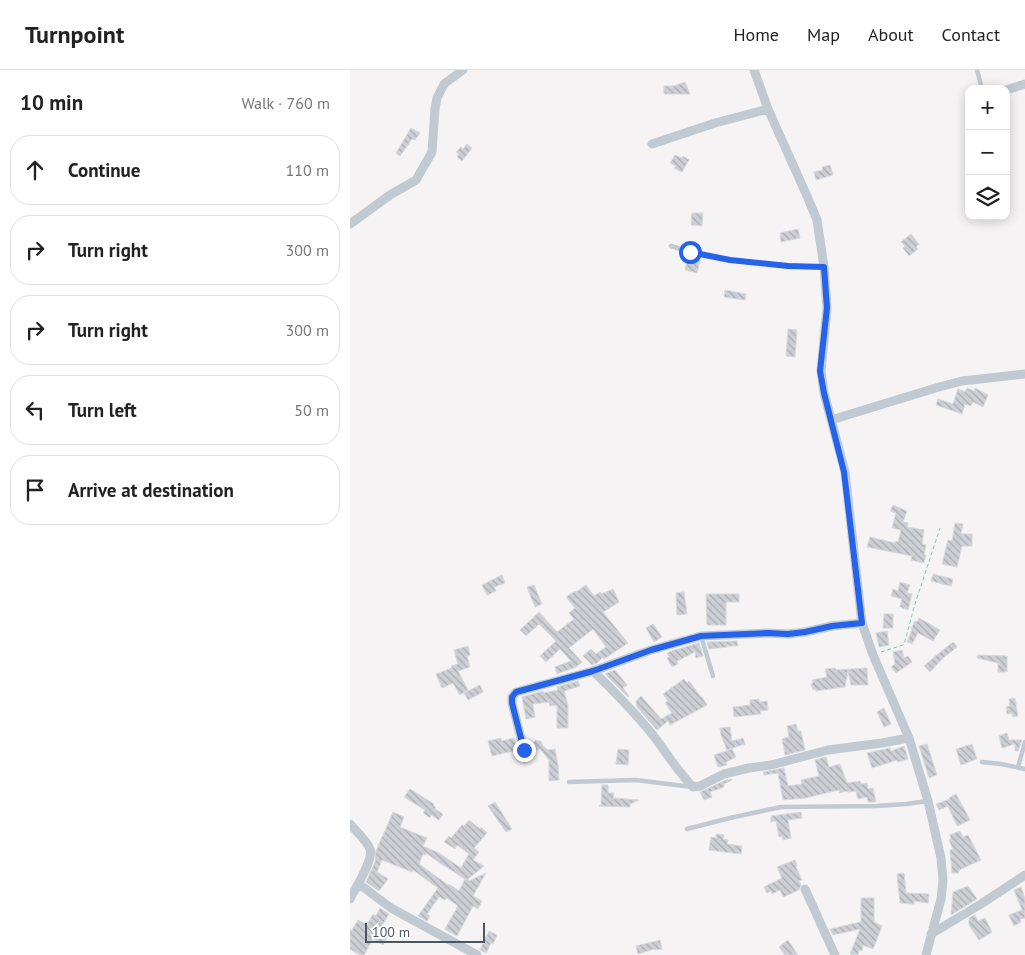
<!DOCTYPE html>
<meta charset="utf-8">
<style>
:root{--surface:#fff;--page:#f6f6f6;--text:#222;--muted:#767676;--line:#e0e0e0}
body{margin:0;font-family:"PT Sans",sans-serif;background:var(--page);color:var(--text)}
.controls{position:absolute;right:15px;top:15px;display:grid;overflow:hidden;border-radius:10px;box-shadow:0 2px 12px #0003}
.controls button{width:45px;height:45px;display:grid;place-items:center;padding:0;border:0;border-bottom:1px solid var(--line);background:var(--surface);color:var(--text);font:25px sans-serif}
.scale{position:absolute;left:15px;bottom:12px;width:120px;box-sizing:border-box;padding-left:5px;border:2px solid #4a5661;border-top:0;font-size:14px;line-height:18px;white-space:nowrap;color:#4a5661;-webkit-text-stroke:4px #fff;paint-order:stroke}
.stop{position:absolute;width:15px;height:15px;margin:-11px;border:4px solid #2563eb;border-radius:50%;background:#fff}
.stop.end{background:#2563eb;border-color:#fff;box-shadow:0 1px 5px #0008}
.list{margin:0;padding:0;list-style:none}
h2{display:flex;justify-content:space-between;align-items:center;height:65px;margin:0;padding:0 20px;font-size:21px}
h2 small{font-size:16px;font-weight:400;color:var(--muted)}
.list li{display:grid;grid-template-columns:32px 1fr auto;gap:15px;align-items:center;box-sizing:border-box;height:70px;margin:0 10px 10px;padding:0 10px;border:1px solid var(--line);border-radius:20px}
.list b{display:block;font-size:19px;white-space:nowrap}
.list em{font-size:16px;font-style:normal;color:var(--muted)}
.icon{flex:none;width:28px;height:28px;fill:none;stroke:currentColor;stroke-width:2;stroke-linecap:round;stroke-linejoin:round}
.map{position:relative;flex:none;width:675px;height:885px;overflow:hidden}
header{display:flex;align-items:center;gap:30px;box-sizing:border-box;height:70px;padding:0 25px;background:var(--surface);border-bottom:1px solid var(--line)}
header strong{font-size:24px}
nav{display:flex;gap:28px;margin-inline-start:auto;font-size:18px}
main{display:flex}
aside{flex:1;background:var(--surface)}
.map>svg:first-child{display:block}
.building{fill:url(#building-back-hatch);stroke:#d7d9de;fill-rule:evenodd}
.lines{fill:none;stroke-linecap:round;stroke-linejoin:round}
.path{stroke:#7ad0a6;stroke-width:1;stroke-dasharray:4 2.5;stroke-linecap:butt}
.lane{stroke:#c1cad2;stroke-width:4.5}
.street{stroke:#c1cad2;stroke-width:9}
.route{stroke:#2563eb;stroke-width:6}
</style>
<header>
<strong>Turnpoint</strong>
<nav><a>Home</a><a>Map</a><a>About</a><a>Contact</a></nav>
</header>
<main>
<aside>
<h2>10 min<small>Walk · 760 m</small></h2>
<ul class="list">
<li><svg class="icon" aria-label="ahead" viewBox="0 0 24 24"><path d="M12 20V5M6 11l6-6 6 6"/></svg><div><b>Continue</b></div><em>110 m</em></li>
<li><svg class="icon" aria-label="right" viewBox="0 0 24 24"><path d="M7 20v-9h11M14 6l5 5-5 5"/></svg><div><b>Turn right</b></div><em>300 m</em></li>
<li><svg class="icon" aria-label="right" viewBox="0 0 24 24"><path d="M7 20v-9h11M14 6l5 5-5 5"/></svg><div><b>Turn right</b></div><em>300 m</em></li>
<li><svg class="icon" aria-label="left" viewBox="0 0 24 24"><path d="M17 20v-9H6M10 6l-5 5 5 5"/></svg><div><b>Turn left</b></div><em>50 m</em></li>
<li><svg class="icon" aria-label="arrive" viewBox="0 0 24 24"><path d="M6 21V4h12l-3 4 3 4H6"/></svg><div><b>Arrive at destination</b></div></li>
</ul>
</aside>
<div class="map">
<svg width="675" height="885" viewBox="0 0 675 885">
<defs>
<pattern id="building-back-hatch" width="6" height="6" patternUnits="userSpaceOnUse" patternTransform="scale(1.25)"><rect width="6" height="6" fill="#cdcfd5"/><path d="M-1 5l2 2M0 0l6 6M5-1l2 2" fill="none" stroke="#a8abb0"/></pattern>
</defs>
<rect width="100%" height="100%" fill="#f5f3f3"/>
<path class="building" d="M335,12L340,24H314V16H324Z
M61,58L70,63L65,70L62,69L50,86L46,83Z
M117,74L122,78L112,91L107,87L109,84L106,82L111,77L113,79Z
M325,85L332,88L333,86L339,90L332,102L324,98L326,96L320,93Z
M480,95L483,105L466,110L464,102L473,100L472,97Z
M342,143H353L352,156L341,155Z
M448,159L450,168L431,172L430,163Z
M561,164L569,174L566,177L568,179L559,186L553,178L555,176L551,172Z
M338,188L350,190L347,203L335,200Z
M375,220L396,224L395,230L374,227Z
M438,259L447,260L445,287L436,286Z
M617,318L624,321L625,318L638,325L633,337L623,332L621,336L615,334L612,344L586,335L588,329L603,334L608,319L615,322Z
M543,435L557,441L553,452L558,453L557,457L574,460L572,474L576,475L574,485H576L574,493L561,490L562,486L517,477L520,467L545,473V471L548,472L551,460L542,458L546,443L540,441Z
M605,453L613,454L611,464H622V476H612L607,497L592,494L598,470L602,471Z
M583,504L603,509L601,516L581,511Z
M152,505L155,513L144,517L146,521L137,525L132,515Z
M550,512L560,515L557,523L562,524L558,540L550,537L552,529L541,526L543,519L548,521Z
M184,515L192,534L185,537L177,517Z
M236,515L244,526L250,522L252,524L263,519L269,532L253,542L278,573L254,589L253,587L247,593L242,595L233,586L241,579L246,584L256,577L243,559L219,578L232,592L226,597L207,604L205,597L221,591L210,579L196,592L190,586L206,571L189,554L176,566L170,560L189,542L207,562L224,549L219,543L225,538L216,527L225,521L226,522Z
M334,522L337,544L327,545L326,523Z
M356,524H389V532H376V555H357Z
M534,544H543V558H533Z
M569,548L590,560L583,571L568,563L562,574L557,572L562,560L561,559L565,551L567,552Z
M303,554L312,567L304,572L296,558Z
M537,561L539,575L529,577L526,563Z
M387,571L388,576H377V577L359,579L357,572Z
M603,572L607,577L592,589L580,602L574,596L583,588Z
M349,573L353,586L346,588L345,582L327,591L328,594L322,597L317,588L319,587L317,583L322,581Z
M118,576L120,585L117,586L120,597L108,601L118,620L110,625L103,613L92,618L86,604L102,598L101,596L108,594L104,580Z
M552,580L554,588L558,586L562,592L546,603L541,597L545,594L543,582Z
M627,585L657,586V602H648V593L627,588Z
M485,598L486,600L517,598L518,615H501L498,601L495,617L466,621L465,619L463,620L461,614L463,613L462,610L477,607L475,599Z
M265,600L277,615L273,618L279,626L278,627L255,604Z
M334,609L337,613L339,611L351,627H352L357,635L320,655L318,651L307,660L287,637L286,631L291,626L311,649L322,643L315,633L318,631L313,624Z
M228,611L230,616L214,621L218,635V658H207V635L200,636L199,632L183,634L185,647L176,649L172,627L193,621L194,623L208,620L207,617Z
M130,615L133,622L118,630L114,623Z
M665,628L668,646L663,647L662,643L657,644L656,637L660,636L659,629Z
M409,629V632L417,631L418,640L410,641L411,644L384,647L383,637L400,635V630Z
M534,638L541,654L534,657L527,642Z
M446,654L448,661H451L455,680L435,685L432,669L439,667L437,656Z
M380,657L382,671L393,668L395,674L377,680L371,665L370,658Z
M657,663L659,670H672L668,681H665V674L652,678L649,666Z
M151,668L152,671L164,668L167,680L142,686L138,671Z
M186,670L188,671H191L193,676L198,680L205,679L208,695L209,710L199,711V690L190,679L182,681L181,673L184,672Z
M577,674L587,705L579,708L569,676Z
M622,674L627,689L611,695L606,679Z
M554,676L558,689L548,692L547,690L522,698L517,683L540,678L541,681Z
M268,679L279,680L278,695L266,694Z
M382,679L386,687L376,692L377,695L368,697L364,685Z
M476,687L479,697L490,694L497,713L510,711L511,714L517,713L518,719L523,718L526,732H518L517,727L508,729L506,721L497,722L496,721L490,723L489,720L455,728L433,730L428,703L414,705L413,702L434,698L438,716L452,714L451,710L469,706L465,690Z
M382,709V710L374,714V717L360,722L362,727L354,730L350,722L376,710Z
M252,715H258V723H264L263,729L265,728L289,730L280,734V737L249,736L251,735Z
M60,719L84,734L83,735L86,738L85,739L93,744L89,750L81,745L80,748L73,743L75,740L54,727Z
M606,724L620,750L607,756L598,736L589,740L586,734L600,729L599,728Z
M145,732L162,759L156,762L138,736Z
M43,742L54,747L50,757L77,768L73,776L89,783L111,798L119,784L107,775L105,779L94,772L99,766L101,768L112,755L114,756L119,750L130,759L131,757L137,763L124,778L129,782L123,790L134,796L118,809L119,811L136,803L123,826L132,831L128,839L123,836L107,866L95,859L108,836L97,828L95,830L89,827L77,844L80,846L77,851L68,846L88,818L63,800L62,802L32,790L27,802L38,809L29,821L16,812L25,792L26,781L31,769L35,761ZM76,783L94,796H95L115,809L109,821L99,814L98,815L69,794L73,784L75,785Z
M451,742L452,748L438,750L441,768L433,770L432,766L429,767L426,751L421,752V746Z
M610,761L613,767L618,765L631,790L609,800V803H602L600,780L603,779L599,770L601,769L600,765Z
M366,764L374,765L373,769L378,770L377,774L392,776L391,784L359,780L361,767L366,768Z
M445,790L447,796L446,797L452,810L449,811L451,815L449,820L433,827L430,820L422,824L421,821L417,823L414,817L432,808L427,797Z
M554,803L556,823L579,824L578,833L564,831V834L550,833L547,804Z
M618,816L627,829L601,845L603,822Z
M671,817L675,829V848L670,849L671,852L664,856L659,845L672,840L664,820Z
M511,828H524V852L532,856L523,879L513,875L512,881L509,880L508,885L500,884L510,859L483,865L480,859L511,852Z
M30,838L39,844L30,859L39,864L33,875L23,869L14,885H10L0,879V860H2L8,850L17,855L23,844L26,846Z
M625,845L628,851L635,848L642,862L629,870L619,855V848Z
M139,861L147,865L143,874L141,873L136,883L130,880Z
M310,870L312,879L305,880L304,879L288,884L286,876Z
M438,870L448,885H435L429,877Z"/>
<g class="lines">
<path class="path" d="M531,582L553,575L555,571L565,534L590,458"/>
<path class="lane" d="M627,0L632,19
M321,176C370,193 423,195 474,197
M351,566L363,606
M632,692L651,694L675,699
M668,697L675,672
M219,712L286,710L342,717
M337,759L380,748L431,737L527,736L556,734L578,731"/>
<path class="street" d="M404,0L418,39L457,126L467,150L474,197L477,238L471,301L474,323L495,402L512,553L523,585L559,668L578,731L591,788L593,810L591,829L576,885
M656,20L675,14
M302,74L365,53L418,39
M0,154L40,125L66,110L82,82L85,39L87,28L94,14L113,0
M481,350L589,317L612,311L675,304
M243,601C262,619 281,639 298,659C314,678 326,700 343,717L350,716L374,704L399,698L421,695L478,680L532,673L559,668
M174,680L162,633V627L166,622L243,601L301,580L351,566L417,563L438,564L455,562L482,556L512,553
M0,754C6,761 17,771 20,779C24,789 5,819 0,829
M9,814L41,838L127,885
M455,819L485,885
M581,864L631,834L675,805"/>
</g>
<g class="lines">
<path class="route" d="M174,680L162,633V627L166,622L243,601L301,580L351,566L418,563L438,564L455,562L482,556L512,553L494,402L474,323L470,301L477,238L474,197L438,196L380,190L340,182"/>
</g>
</svg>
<div class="controls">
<button>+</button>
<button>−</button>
<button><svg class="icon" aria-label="layers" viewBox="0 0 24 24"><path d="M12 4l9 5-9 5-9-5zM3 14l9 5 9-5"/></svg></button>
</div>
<div class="scale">100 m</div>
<div class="stop" style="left:340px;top:182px"></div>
<div class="stop end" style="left:174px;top:680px"></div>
</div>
</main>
